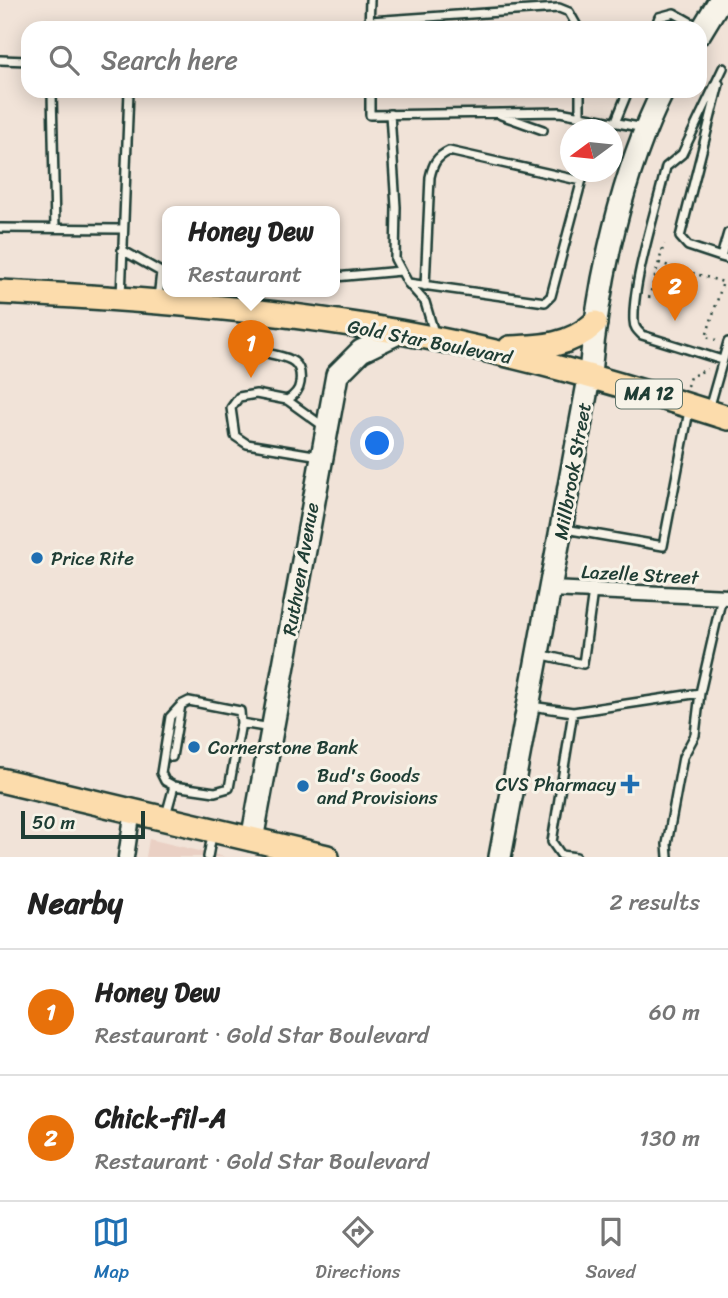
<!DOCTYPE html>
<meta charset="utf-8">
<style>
:root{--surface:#fff;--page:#f6f6f6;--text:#222;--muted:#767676;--line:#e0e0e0;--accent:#1f6fb2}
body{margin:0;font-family:Sriracha,sans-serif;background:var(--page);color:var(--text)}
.compass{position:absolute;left:560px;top:119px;width:63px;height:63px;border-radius:50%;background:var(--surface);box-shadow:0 4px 18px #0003;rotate:255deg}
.scale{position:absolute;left:21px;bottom:18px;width:124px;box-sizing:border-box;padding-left:7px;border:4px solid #1f3d34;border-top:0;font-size:19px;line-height:24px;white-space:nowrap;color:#1f3d34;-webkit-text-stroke:5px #f7f3e8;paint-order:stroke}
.you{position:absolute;left:378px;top:444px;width:24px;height:24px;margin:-18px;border:5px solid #fff;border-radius:50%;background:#1a73e8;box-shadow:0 0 0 10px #1a73e833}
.badge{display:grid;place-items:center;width:46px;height:46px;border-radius:50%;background:var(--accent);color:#fff;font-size:23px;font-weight:700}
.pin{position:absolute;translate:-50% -58px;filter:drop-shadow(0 2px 4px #0008)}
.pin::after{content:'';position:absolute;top:37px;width:24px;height:21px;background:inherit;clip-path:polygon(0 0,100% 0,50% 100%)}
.popup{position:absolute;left:162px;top:206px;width:178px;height:91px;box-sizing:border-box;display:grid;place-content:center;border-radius:14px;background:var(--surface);filter:drop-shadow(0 2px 5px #0005);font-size:23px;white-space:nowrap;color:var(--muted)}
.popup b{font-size:26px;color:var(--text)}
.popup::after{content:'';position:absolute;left:50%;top:100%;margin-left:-14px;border:14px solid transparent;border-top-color:var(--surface)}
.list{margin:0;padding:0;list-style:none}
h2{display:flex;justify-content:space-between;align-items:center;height:91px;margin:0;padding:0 28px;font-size:30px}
h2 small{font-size:23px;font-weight:400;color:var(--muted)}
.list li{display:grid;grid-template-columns:46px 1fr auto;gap:21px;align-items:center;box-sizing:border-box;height:126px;padding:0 28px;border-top:2px solid var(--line)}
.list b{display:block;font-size:26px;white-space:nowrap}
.list p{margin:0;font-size:23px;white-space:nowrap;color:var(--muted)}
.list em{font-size:23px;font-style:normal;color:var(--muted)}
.icon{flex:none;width:38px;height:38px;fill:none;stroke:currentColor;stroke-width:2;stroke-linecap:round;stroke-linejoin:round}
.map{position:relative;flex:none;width:728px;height:857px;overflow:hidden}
.search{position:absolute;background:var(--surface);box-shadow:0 4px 18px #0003;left:21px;right:21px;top:21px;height:77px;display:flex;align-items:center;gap:18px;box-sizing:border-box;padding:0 24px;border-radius:21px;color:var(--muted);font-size:26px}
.sheet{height:343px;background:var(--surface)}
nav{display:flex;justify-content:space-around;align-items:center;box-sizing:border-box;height:98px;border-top:2px solid var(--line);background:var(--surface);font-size:19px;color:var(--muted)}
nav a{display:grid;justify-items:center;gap:4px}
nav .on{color:var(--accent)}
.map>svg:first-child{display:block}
.built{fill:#ead0c4}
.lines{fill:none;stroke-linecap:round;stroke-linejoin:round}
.service-casing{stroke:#1f3d34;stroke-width:12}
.minor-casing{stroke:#1f3d34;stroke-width:19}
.secondary-casing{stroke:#1f3d34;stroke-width:26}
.primary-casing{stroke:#1f3d34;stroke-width:28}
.path{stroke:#1f3d34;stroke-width:2.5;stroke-dasharray:2 5;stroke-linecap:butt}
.service{stroke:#f7f3e8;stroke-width:7}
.minor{stroke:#f7f3e8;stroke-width:14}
.secondary{stroke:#f7f3e8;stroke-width:21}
.primary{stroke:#fcdcac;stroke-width:23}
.poi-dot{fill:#1f6fb2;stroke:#f7f3e8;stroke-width:2.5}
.labels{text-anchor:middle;stroke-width:6;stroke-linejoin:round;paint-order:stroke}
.shield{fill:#f7f3e8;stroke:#60746a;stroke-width:2}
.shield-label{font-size:18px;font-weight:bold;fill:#1f3d34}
.street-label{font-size:19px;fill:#1f3d34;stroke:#f7f3e8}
.poi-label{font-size:19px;fill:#1f3d34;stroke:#f7f3e8;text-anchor:start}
</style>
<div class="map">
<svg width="728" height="857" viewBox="0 0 728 857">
<rect width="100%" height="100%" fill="#f1e3d8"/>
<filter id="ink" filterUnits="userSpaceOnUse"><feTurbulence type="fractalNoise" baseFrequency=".0143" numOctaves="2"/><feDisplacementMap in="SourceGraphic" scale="14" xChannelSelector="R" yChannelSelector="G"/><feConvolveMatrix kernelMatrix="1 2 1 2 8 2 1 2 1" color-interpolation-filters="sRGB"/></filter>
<g filter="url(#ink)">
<path class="built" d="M149,839L225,857H146Z"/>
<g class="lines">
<g class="service-casing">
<path id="service" d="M370,21L559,8L569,12L578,28
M369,28L370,0
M655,28L659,17L674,13L699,27
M0,60L28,61
M719,84L680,237L688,246L721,257
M52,91L55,228
M370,91V115L560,112L644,128
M580,91V114
M390,114L396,207L395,259L408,283L425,302L435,336
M501,115L543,130
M615,123L628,91
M0,228L123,229
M728,233L721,257L728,259
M122,250L161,272H167
M335,277L401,271
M408,283L545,302L551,296L584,172
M425,286L430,177C433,164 436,157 449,151L582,181
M121,297L129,91
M158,299L161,272
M255,314C254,323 250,335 254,343C262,363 305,346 300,383C299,391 294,396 287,400L256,394L239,397L231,408L235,436L247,444L320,456
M722,360L642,335C638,331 634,328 634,321C632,283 657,207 666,167L682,154L723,68
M287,400L323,426
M709,409L728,342
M565,529L663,546L689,411
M539,654L583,664L593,591
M531,706L573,712L700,693
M573,712L552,842L561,855L576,857
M241,723L271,728
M172,757L181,705
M166,815L174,786L215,792L229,788L241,723L240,711L189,701L181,705L170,717L161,773L165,781L174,786
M208,857L212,835
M668,857L667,844L683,757L695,735L700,693L722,597"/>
</g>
<g class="minor-casing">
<path id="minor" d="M550,589L728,597
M126,857L133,810"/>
</g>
<g class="secondary-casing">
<path id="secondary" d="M700,33L720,0
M252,840L337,375L361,351L400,332
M500,857L590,373C598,282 622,172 663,91"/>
</g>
<g class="primary-casing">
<path id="primary" d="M0,292C134,298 268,309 400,332C511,352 621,384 728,418
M510,348C543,347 570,346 595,323
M0,780L327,857"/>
</g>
<path class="path" d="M659,263L723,282L706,337L716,340
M649,298L664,244
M687,386L690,377L707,369"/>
<use href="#service" class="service"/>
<use href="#minor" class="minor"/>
<use href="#secondary" class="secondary"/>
<use href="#primary" class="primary"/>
</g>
</g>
<g class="poi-dot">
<circle cx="37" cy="558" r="7"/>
<circle cx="194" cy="747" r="7"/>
<path d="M626.5 773.5h7v7h7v7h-7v7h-7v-7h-7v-7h7z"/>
<circle cx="303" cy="786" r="7"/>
</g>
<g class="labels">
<rect class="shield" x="616" y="379.5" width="66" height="29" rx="5"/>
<g class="shield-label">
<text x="649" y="400">MA 12</text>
</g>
<g class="street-label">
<text transform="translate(430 341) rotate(11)" y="7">Gold Star Boulevard</text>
<text transform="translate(572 471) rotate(-80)" y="7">Millbrook Street</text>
<text transform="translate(300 569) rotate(-80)" y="7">Ruthven Avenue</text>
<text transform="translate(640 574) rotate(3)" y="7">Lazelle Street</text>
</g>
<g class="poi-label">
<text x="51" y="565">Price Rite</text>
<text x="208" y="754">Cornerstone Bank</text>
<text x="317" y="782">Bud's Goods<tspan x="317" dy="22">and Provisions</tspan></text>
<text x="616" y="791" text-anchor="end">CVS Pharmacy</text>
</g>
</g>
</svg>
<svg class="compass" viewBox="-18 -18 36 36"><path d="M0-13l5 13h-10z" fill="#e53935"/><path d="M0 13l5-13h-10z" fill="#767676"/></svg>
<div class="scale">50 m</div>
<div class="you"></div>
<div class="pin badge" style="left:251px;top:378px;background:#e8710a">1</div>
<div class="popup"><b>Honey Dew</b>Restaurant</div>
<div class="pin badge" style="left:675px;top:321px;background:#e8710a">2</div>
<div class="search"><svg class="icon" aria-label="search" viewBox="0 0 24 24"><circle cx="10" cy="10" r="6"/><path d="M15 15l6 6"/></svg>Search here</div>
</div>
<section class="sheet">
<h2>Nearby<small>2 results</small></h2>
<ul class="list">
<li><span class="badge" style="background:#e8710a">1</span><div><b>Honey Dew</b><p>Restaurant · Gold Star Boulevard</p></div><em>60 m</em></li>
<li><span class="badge" style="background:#e8710a">2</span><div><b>Chick-fil-A</b><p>Restaurant · Gold Star Boulevard</p></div><em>130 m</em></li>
</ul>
</section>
<nav>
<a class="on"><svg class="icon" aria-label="map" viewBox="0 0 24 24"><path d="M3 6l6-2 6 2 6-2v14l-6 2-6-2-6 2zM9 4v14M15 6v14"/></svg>Map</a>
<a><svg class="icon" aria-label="directions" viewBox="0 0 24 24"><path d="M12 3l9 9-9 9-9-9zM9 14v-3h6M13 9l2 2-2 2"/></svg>Directions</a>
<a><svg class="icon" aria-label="saved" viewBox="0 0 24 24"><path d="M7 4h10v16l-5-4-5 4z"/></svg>Saved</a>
</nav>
